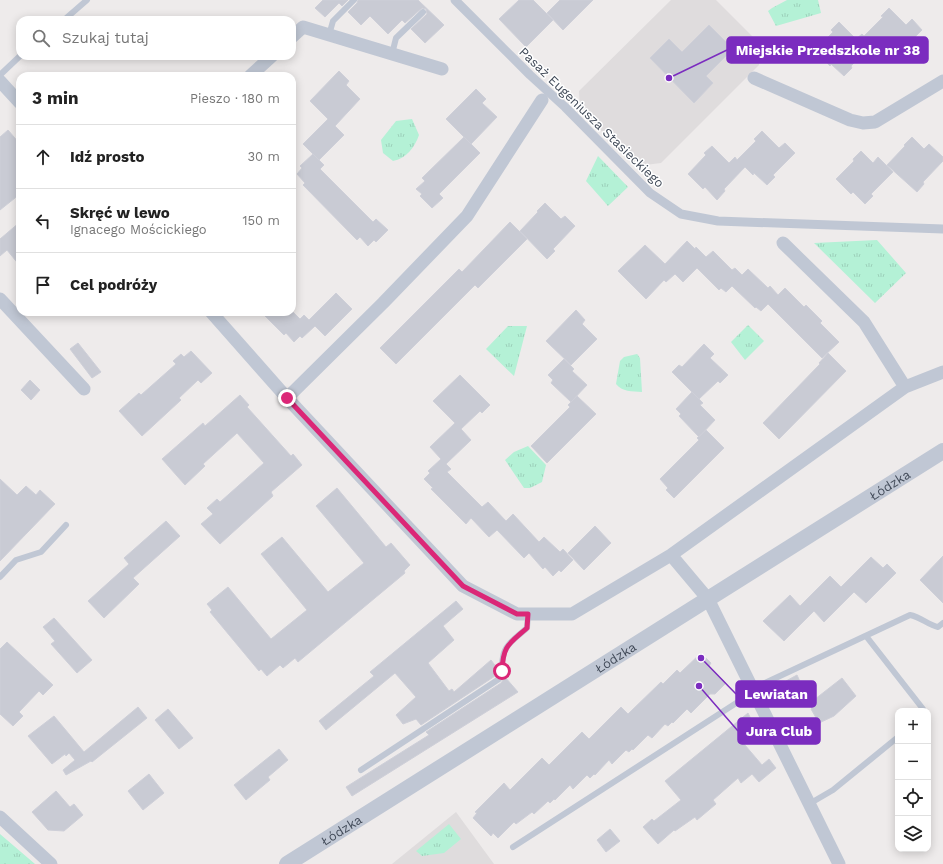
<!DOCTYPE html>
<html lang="pl">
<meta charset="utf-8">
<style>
:root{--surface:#fff;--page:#f2f2f2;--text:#222;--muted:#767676;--line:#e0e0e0}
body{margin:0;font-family:"Work Sans",sans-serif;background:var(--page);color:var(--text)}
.controls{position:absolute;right:12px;bottom:12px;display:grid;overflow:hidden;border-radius:8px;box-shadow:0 2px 10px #0003}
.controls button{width:36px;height:36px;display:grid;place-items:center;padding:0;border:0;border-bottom:1px solid var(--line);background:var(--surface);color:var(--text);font:20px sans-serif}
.stop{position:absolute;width:12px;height:12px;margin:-9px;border:3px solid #db2777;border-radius:50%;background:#fff}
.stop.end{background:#db2777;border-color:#fff;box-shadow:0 1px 4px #0008}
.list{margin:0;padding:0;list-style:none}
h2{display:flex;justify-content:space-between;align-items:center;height:52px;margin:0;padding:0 16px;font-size:17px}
h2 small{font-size:13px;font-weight:400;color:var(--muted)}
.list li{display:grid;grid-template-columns:26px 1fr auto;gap:12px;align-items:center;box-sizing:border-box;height:64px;padding:0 16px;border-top:1px solid var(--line)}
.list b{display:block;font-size:15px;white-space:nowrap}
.list p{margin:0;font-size:13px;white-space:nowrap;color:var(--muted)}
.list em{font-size:13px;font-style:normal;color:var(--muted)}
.icon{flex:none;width:22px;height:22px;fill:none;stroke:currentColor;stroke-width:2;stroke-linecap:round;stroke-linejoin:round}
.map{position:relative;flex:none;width:943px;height:864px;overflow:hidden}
.search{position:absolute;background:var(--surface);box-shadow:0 2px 10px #0003;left:16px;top:16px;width:280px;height:44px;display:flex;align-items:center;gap:10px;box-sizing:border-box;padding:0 14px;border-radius:12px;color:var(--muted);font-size:15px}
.panel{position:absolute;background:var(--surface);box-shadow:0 2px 10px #0003;left:16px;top:72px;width:280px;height:244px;border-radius:12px}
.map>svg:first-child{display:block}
.education{fill:#dfdcdd}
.park{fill:url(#park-tufts)}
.building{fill:#c9cbd4;stroke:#cecfd8}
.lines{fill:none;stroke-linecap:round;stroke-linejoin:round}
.service{stroke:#c0c7d4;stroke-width:6}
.pedestrian{stroke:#c0c7d4;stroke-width:9}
.minor{stroke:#c0c7d4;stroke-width:13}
.tertiary{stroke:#c0c7d4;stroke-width:16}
.route{stroke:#db2777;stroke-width:5}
.labels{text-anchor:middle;stroke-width:3;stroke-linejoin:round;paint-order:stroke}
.street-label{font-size:13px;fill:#424b59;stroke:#fff}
.leader{fill:none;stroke:#7b2cbf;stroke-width:1.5}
.callout-dot{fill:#7b2cbf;stroke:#fff;stroke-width:1.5}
.callout{fill:#7b2cbf;stroke:#7b2cbf;stroke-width:1.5}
.callout-label{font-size:14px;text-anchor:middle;font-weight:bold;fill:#fff}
</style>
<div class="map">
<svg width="943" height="864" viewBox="0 0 943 864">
<defs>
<pattern id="park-tufts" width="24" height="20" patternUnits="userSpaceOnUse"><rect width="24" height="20" fill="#b4f1d6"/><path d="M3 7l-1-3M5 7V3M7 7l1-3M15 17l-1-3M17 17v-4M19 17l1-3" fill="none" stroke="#9cd0ba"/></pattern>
</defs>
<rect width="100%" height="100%" fill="#eeebeb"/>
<path class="education" d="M671,0H716L759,43V65L661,163L637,166L580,110L579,91Z
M456,812L494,864H392Z"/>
<path class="park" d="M787,0H818L821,13L776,26L768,11L772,8Z
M412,119L419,135C415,147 406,159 393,161L383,153L381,140L396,121Z
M598,156L628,187L608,206L586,181Z
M877,240L906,273L875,303L814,243Z
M748,325L764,341L745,360L731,342Z
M508,326H527L514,376L486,349Z
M637,354L640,358L642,392C632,391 622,392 616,384L620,361L624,357Z
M528,446L546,465L542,482L530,488H524L505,460L514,452Z
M449,824L461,839L444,853L422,856L416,851Z
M0,834L35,864H36H0Z"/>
<path class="building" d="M323,0H348L342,6L339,3L325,17L315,8Z
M358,0H418L444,25L425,43L411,29L427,14L426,9L422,8L405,23L402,20L388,34L370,16L361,25L348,12L357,3Z
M519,0H533L553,20L526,47L499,19Z
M560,0H593L563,30L547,13Z
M889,8L906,25L912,19L922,30L892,60L882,50L880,51L873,44L851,66L852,68L844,76L831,64L830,66L815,50L833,32L831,30L839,22L856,39L862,34L864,36L883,17L881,16Z
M709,25L733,49L706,76L713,83L694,103L650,58L669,39L682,52Z
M339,71L349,81L346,85L360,99L335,126L344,135L319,160L303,144L328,119L310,101Z
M476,89L486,99L482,103L497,117L471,144L446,119Z
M8,130L20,144V194L0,210V137Z
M762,131L779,148L785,143L795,153L773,175L775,177L767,185L754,173L753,175L745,167L724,189L725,191L717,200L705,187L703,189L688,174L706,155L704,153L712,146L729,163L735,157L737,160L756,141L754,139Z
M464,137L480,153L439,194L443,198L432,208L420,196L422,194L416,189L425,181L422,178Z
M912,137L924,149L929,144L943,157V161L923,182L924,184L917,192L887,165L905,146L904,145Z
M861,151L873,163L878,157L893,172L871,194L873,196L865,204L853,192L851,194L836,179L854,161L853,159Z
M313,154L324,165L320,169L373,222L376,219L388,230L376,242L374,240L368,246L360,237L357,240L303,185L305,183L297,174L302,168L300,166Z
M545,203L561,219L565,216L575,226L553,249L555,251L547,259L520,231L538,212L537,211Z
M20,222V266L7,250L0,256V239Z
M510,222L527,239L478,288L475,285L396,364L380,348L459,269L462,272Z
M687,241L695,249L696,247L706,257L713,251L732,270L735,268L742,275L748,269L768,288L770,286L778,295L785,288L804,307L806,305L822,321L820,323L839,342L822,358L768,304L761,311L756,307L755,308L732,286L726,292L721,288L719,290L697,268L683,282L675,274L666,282L664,280L646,299L618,271L645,245L665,264Z
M336,293L352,309L325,336L315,326L302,338L300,336L294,342L286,333L284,335L261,312H293L300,319L304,315L309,320Z
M576,310L585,320L582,324L597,339L571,365L546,341Z
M78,343L101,372L92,378L70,349Z
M704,344L714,354L710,358L728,375L720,383L718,381L699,399L672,372L679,365L682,367Z
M191,351L212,373L201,383L198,380L179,398L181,400L142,436L119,411L139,393L141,395L176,364L173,361L181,354L184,357Z
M828,353L846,371L779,439L763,423L820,364L819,363Z
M564,359L574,369L572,371L587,385L571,402L551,383L553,380L548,375Z
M460,375L490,405L482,413L480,411L461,429L471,440L446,464L451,469L447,472L482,507L488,502L506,521L513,514L539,542L544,537L560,552L563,549L573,560L561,572L559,570L553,576L545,567L543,569L529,553L524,558L497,530L489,537L471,518L466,524L431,489L433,488L424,479L430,473L428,471L441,459L430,447L455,423L433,401Z
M30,380L40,390L31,400L21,390Z
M692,392L703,403L700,405L715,420L699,437L679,416L681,414L676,409Z
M240,395L249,405L247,407L291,456L293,454L302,465L271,492L273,496L220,544L201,524L213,514L207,508L217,499L220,502L264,463L237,433L203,464L205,466L185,485L162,459L203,423L205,426Z
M577,396L596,414L547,463L531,446L570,407L568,405Z
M706,430L724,448L674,498L666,490L668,488L660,479L699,440L697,438Z
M0,479L17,495L26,486L36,495L40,490L55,504L0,561Z
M337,488L386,547L391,543L410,565L404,571L405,573L298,662L295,658L283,668L280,665L267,676L261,669L259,671L210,612L212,610L207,604L228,587L271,639L307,610L261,554L282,537L328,592L364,563L316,506Z
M166,521L180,536L133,578L139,584L104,618L88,601L129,564L124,558Z
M595,526L611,543L584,570L568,553Z
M943,556V603L920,580Z
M871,557L883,568L887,564L896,573L866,603L854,592L824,622L814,611L784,641L763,621L790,595L800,606L830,576L841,587Z
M456,601L463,609L443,626L454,640L428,663L449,691L452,689L454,692L491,660L497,668L495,676L421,725L416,719L403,724L396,715L416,697L395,673L326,730L319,721L374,676L370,672Z
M54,618L92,660L77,673L51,644L55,641L43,627Z
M7,642L53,685L43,695L39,691L19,712L23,716L13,726L0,714V649Z
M701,653L711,663L709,666L726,683L715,694H710L691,713L687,709L673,723L672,722L668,726L665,724L652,738L648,735L633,750L632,749L629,752L626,750L612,764L609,760L595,775L594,774L590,778L587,775L573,789L570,785L555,800L554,799L550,803L548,801L534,814L532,812L516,824L514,822L498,838L493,833L491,836L473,818L477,813L475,812L504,783L510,790L542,758L549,765L582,732L589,739L621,707L628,714L661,682L663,684L677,670L680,673Z
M797,675L802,686L791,691L786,681Z
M505,677L518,692L352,796L346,787L429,735L426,732L501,683Z
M842,678L856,696L834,716L819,723L811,709L812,708L810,703Z
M138,707L147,718L92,762L91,761L66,775L63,770L75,760L69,753L66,756L65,754L52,764L28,736L54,716L84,752Z
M168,709L193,738L179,749L155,720Z
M748,713L754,725L739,738L762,765L769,759L776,768L759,782L752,774L741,783L738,778L713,800L716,804L697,820L695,817L675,831L674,830L658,844L643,827L652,819L654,821L681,800L665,781Z
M279,749L288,760L268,777L270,780L246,800L234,785Z
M149,774L164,793L143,810L128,791Z
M56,791L70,807L74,804L83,815L64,831L48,830L32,812Z
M610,829L620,841L606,852L597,840Z"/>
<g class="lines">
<path class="service" d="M64,20L87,0
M329,35L333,21L354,0
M392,54L396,38L423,12
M0,75L20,56
M0,577L16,560L41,552L66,525
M866,636L923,709V711
M361,770L499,679C503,671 501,666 503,657C504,645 518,636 527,628L528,614
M809,804L833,790L898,737
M513,847L744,698L752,689L910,615C921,617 928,625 938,627L943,623"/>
<path class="pedestrian" d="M455,0L530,75L565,107L650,193L681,214L718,221L943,229"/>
<path class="minor" d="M292,37L303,27L442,69
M250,76L272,56
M754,78L850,120L863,123L875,122L943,81
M0,81L20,103
M783,243L864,322L905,387
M0,299L84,389
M211,312L287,398L463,586L517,614H572L671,555L905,387L943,372
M287,398L383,303L467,216L542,100
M671,555L708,599L839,864
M0,817L51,864"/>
<path class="tertiary" id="s1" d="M287,864L943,451"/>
</g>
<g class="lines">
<path class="route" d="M287,398L463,586L517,614H528L527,628C509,644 503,645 502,671"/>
</g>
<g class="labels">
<g class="street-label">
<text transform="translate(592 117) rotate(44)" y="5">Pasaż Eugeniusza Stasieckiego</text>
<text dy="5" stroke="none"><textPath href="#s1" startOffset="712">Łódzka</textPath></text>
<text dy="5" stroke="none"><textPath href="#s1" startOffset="388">Łódzka</textPath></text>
<text dy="5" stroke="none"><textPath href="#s1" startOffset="64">Łódzka</textPath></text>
</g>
</g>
<path class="leader" d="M669 78L727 50M701 658L736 694M699 686L738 731"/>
<g class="callout-dot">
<circle cx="669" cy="78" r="4"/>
<circle cx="701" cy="658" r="4"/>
<circle cx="699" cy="686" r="4"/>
</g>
<g class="callout">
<rect x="727" y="37" width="201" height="26" rx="4"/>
<rect x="736" y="681" width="80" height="26" rx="4"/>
<rect x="738" y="718" width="82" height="26" rx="4"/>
</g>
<g class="callout-label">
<text x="828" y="55">Miejskie Przedszkole nr 38</text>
<text x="776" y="699">Lewiatan</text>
<text x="779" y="736">Jura Club</text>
</g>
</svg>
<div class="controls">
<button>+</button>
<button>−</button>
<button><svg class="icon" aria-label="locate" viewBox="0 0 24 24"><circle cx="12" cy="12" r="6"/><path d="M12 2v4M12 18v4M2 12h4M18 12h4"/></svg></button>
<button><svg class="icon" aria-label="layers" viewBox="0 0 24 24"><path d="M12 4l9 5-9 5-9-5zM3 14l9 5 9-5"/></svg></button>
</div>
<div class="stop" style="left:502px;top:671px"></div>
<div class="stop end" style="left:287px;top:398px"></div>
<div class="search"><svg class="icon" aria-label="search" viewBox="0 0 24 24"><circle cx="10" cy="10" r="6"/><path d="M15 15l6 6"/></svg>Szukaj tutaj</div>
<section class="panel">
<h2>3 min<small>Pieszo · 180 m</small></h2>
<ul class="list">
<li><svg class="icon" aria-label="ahead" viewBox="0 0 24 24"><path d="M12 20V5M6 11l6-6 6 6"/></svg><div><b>Idź prosto</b></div><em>30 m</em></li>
<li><svg class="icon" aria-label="left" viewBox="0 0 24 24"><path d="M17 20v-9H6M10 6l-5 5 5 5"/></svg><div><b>Skręć w lewo</b><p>Ignacego Mościckiego</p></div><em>150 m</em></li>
<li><svg class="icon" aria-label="arrive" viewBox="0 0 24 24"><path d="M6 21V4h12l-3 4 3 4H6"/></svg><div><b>Cel podróży</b></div></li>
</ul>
</section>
</div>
